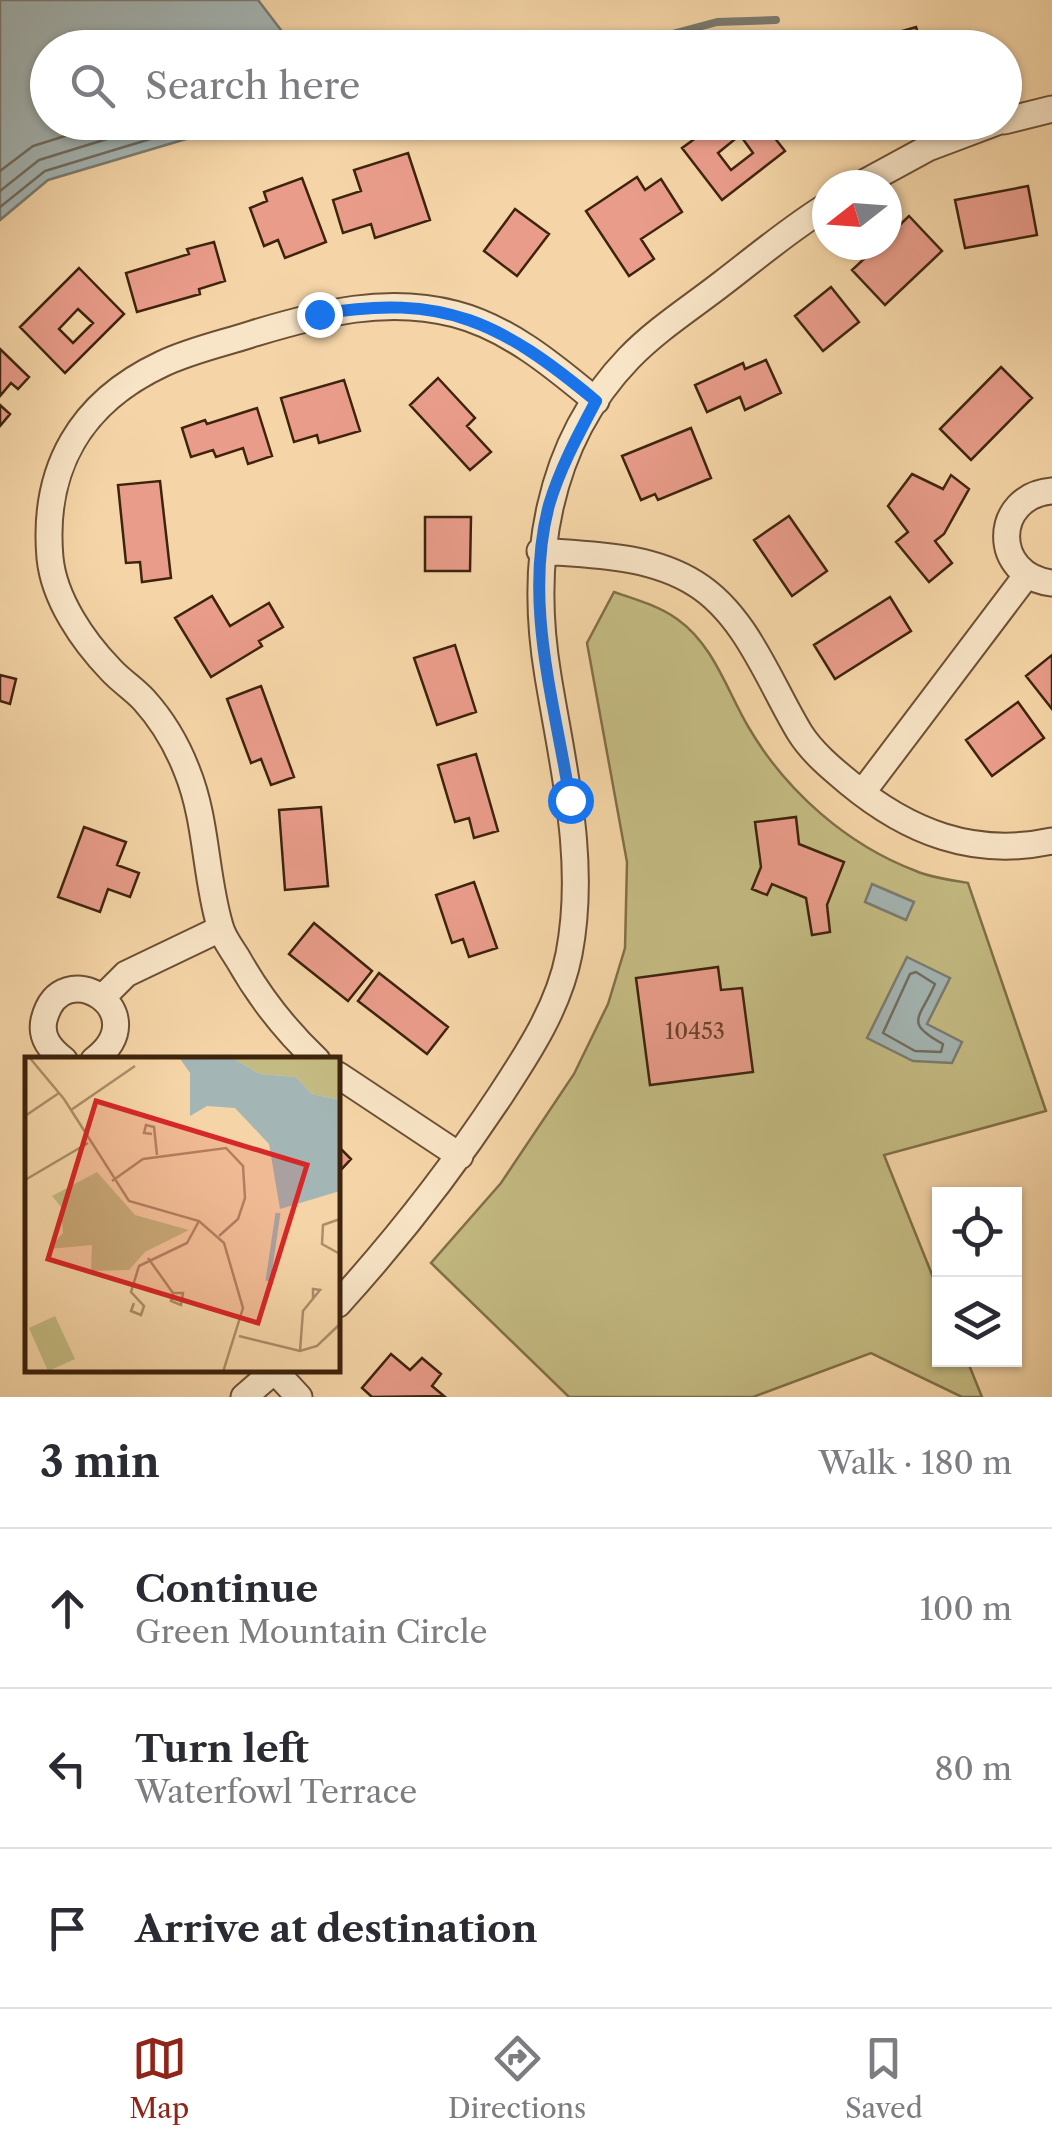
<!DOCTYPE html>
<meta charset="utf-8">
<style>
:root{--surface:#fff;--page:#f7f7f7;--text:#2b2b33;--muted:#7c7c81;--line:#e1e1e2;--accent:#8f2418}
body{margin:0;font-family:"Libre Caslon Text",serif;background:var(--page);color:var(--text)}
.controls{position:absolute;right:30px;bottom:30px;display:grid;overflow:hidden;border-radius:0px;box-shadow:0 2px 8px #0004}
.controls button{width:90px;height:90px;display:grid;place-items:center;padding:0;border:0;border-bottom:2px solid var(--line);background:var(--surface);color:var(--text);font:50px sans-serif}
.compass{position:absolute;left:812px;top:170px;width:90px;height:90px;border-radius:50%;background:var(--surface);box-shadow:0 2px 8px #0004;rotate:253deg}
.stop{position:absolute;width:30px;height:30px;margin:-22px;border:8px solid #1a73e8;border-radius:50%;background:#fff}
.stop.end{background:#1a73e8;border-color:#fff;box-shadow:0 2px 10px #0008}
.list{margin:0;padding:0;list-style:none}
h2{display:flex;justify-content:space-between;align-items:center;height:130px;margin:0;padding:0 40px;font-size:42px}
h2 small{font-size:32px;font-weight:400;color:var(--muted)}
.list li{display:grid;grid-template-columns:65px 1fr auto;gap:30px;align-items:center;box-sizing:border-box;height:160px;padding:0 40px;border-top:2px solid var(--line)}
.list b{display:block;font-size:38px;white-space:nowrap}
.list p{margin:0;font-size:32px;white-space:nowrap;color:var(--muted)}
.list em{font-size:32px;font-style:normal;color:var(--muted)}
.icon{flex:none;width:55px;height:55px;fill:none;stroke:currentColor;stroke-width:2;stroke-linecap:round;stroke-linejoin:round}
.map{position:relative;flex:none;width:1052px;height:1397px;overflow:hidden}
.search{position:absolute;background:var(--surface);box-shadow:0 2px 8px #0004;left:30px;right:30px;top:30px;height:110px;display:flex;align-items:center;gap:25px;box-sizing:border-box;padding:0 35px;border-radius:55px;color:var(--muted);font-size:38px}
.sheet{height:610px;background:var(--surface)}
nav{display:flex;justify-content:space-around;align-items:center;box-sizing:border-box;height:140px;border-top:2px solid var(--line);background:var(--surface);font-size:28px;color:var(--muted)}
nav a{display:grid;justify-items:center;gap:5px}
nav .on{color:var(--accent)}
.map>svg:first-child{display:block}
.green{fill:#c4bb82;stroke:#817048;stroke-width:2.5}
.water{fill:#a3b5b4;stroke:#7b7b71;stroke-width:2.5}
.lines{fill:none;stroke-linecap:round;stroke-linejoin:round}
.shore{stroke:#706c60;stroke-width:2.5}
.stream{stroke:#7b7b71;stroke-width:8}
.building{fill:#e99c8a;stroke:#3e240d;stroke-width:2.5;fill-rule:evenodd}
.street-casing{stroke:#6c5034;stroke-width:29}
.street{stroke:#f8e4c6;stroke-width:25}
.route{stroke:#1a73e8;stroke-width:12}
.labels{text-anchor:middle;stroke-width:10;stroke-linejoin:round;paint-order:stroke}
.number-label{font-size:22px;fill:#69422c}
.inset-river{fill:none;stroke:#a3b5b4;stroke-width:5}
.inset-road{fill:none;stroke:#ac8e69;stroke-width:2.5}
.view{fill:#d62828;fill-opacity:0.15;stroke:#d62828;stroke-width:5}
.inset-edge{fill:none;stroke:#3e240d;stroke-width:5}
</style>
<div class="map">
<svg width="1052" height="1397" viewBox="0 0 1052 1397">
<rect width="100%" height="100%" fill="#f5d5a7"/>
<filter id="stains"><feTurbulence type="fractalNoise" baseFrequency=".002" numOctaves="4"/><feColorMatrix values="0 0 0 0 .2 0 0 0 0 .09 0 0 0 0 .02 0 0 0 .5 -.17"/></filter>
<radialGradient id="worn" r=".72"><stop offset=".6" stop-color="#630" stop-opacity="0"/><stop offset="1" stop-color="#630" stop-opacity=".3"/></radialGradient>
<path class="green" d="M614,592C635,599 659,606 677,619C714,645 727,691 749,728C786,791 847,845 916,871C932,878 951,880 968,883L1046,1111L884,1155L939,1292L940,1360H967L982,1397H962L871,1353L753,1397H569L431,1263L501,1183L574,1074L608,1004L625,948L627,862L587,643Z"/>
<path class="water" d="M0,0H258L294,47L48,48V122L240,123L48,180L0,220Z
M872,884L914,902L906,920L865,902Z
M907,957L950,978L927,1024L962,1042L952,1063L913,1061L867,1038Z"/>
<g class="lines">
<path class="shore" d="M0,171L33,146L110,122
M0,191L39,160L162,122
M0,207L45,171L206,122
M916,972L935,984C920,1019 903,1022 943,1044L941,1052L915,1051L883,1033L910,974Z"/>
<path class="stream" d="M620,48L717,22L776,20"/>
</g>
<path class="building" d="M916,27L923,48H894L892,34Z
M875,37L878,48H842Z
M684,122H762L785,151L722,200L682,148L693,140L681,125ZM740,135L753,153L731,170L718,153Z
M408,153L430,220L375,238L371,224L343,233L333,200L361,191L354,170Z
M637,177L645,190L661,179L682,212L641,239L654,259L629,276L586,211Z
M302,178L326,242L285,258L278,240L264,246L250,208L267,201L264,192Z
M1028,186L1037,235L965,248L955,200Z
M515,209L549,234L517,276L484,251Z
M909,216L942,251L885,305L852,270L879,245H887V237Z
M214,242L225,281L199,289L200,294L137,312L126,273L189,254L187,249Z
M79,268L124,314L65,373L20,327ZM78,309L93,323L73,343L59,329Z
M831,287L859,322L823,351L795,316Z
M0,349L29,377L18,389L11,383L0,396Z
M766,360L781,393L745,410L740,397L707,412L695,385L743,363L745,369Z
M1001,367L1032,398L971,460L940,429Z
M438,378L475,418L467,426L491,452L470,470L410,405Z
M344,380L360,431L319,443L317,435L294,442L281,398Z
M0,405L10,414L0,426Z
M257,408L272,456L248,464L243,448L216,457L213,450L191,457L182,428L205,420L207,424Z
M691,428L711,478L658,500L655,494L641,500L622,456Z
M912,474L943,489L951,475L969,489L944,534L935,541L952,563L929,582L896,542L908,532L888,506Z
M160,481L171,578L142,582L140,562L126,563L118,485Z
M789,516L827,571L792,596L754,540Z
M425,517H471L470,571H425Z
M212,596L230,626L269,603L283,627L259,641L262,646L211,677L175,618Z
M890,597L911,631L835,679L814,645Z
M455,645L476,712L437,725L414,658Z
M1052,655V709L1026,676Z
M0,675L16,679L10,704L0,701Z
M261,686L294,777L271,785L261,759L251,763L227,699Z
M1018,702L1044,738L992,776L966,740Z
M476,754L498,831L474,838L469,818L455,822L438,765Z
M321,807L328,886L285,890L279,810Z
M796,817L799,844L844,862L827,905L830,932L812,935L806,898L772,884L767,895L752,889L761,867L755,822Z
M84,827L126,842L117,865L139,873L130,897L108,889L100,912L58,897Z
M474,882L497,948L469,957L463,939L452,943L436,895Z
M314,923L372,971L348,1001L289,954Z
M718,967L721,990L742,988L753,1072L650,1085L636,978Z
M379,973L448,1027L427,1054L358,1001Z
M338,1146L351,1159L338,1173Z
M391,1354L410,1370L422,1358L441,1374L432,1386L444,1396L372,1397L362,1388Z"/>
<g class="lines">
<g class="street-casing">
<path id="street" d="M1004,121L1052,109
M860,185L928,148L997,122
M1052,491C992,496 991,576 1052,583
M540,551C593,555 650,555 696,584C747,616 770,684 800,733C812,752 831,768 848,782C908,832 974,858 1052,841
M862,793L1026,576
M103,997L126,974L220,929
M64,1060C51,1050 40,1038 44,1020C61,951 158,1012 94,1060
M317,1060C284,1029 260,998 238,959C232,949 223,938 220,926C205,876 207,820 187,771C177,745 163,721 144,700C134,689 121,681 111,670C83,641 54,599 50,558C42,468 81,402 162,364C191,350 225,343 255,333C322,313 386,296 455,314C509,328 555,367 596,401
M338,1075L460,1156
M338,1304C398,1238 451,1170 500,1096C529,1052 559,1006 569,954C587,860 563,768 548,676C529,563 546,444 629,358C657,329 692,307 724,282C758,256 791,228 827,206
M274,1370L299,1397
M244,1397L275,1370"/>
</g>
<use href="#street" class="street"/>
</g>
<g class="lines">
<path class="route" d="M319,314C444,293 501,322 596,401C578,435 560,468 549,505C523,603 555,703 570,800"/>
</g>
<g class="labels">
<g class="number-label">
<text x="695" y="1039">10453</text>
</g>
</g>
<g transform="translate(25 1057)">
<rect width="315" height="315" fill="#f5d5a7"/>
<path d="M206,0H315V43L287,37L271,20L235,17ZM72,115L110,158L164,173L120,195L104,213L66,214L67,188L24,192L38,176L36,150L27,139ZM30,259L50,302L23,314L4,271Z" fill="#c4bb82"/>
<path d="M154,0H206L235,17L271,20L287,37L315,43V134L255,152L244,87L210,51L182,49L165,59V16Z" fill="#a3b5b4"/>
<path class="inset-river" d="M243,224L253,156"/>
<path class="inset-road" d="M4,0L39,42L104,144L174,164L199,186L218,251L198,315M46,53L110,9M0,59L34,36M127,77L119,76L121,68L129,70L132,98M0,123L63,86M87,124L118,102L201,91L218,109L220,141L213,162L194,179M315,162L298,168L297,187L315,197M123,201L148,236L146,244L156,248L158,236H148M109,246L106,254L116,258L119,249L106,235L114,209L162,186L174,164M214,279L275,294L292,289L315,267M275,294L278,254L295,233L288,232V241"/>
<path class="view" d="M71,44L282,108L233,266L23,202Z"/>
<rect width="315" height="315" class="inset-edge"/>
</g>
<rect width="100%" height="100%" filter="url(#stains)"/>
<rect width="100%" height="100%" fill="url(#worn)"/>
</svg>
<div class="controls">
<button><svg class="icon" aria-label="locate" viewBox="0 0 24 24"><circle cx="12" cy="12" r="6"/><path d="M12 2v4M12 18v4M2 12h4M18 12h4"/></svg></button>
<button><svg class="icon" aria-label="layers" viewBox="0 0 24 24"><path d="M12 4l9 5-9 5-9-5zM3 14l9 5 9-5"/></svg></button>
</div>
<svg class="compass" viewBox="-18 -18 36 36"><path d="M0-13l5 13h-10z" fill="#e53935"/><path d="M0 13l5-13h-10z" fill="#7c7c81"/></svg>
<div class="stop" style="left:570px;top:800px"></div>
<div class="stop end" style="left:319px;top:314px"></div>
<div class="search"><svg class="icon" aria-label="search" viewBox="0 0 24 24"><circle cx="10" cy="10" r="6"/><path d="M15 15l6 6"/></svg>Search here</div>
</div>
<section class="sheet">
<h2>3 min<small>Walk · 180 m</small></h2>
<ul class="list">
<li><svg class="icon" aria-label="ahead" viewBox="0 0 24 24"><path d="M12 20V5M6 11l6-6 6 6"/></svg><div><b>Continue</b><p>Green Mountain Circle</p></div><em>100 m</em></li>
<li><svg class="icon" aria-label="left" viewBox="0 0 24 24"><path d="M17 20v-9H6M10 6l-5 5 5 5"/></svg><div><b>Turn left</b><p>Waterfowl Terrace</p></div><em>80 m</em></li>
<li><svg class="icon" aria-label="arrive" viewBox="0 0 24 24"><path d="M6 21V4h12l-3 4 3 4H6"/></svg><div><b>Arrive at destination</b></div></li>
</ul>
</section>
<nav>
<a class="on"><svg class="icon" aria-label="map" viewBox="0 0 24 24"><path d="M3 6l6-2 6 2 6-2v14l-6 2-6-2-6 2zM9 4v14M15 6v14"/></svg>Map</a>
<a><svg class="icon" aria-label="directions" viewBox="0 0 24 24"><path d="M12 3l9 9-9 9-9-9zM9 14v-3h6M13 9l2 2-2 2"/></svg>Directions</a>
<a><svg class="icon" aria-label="saved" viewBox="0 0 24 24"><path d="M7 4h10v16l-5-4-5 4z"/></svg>Saved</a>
</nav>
